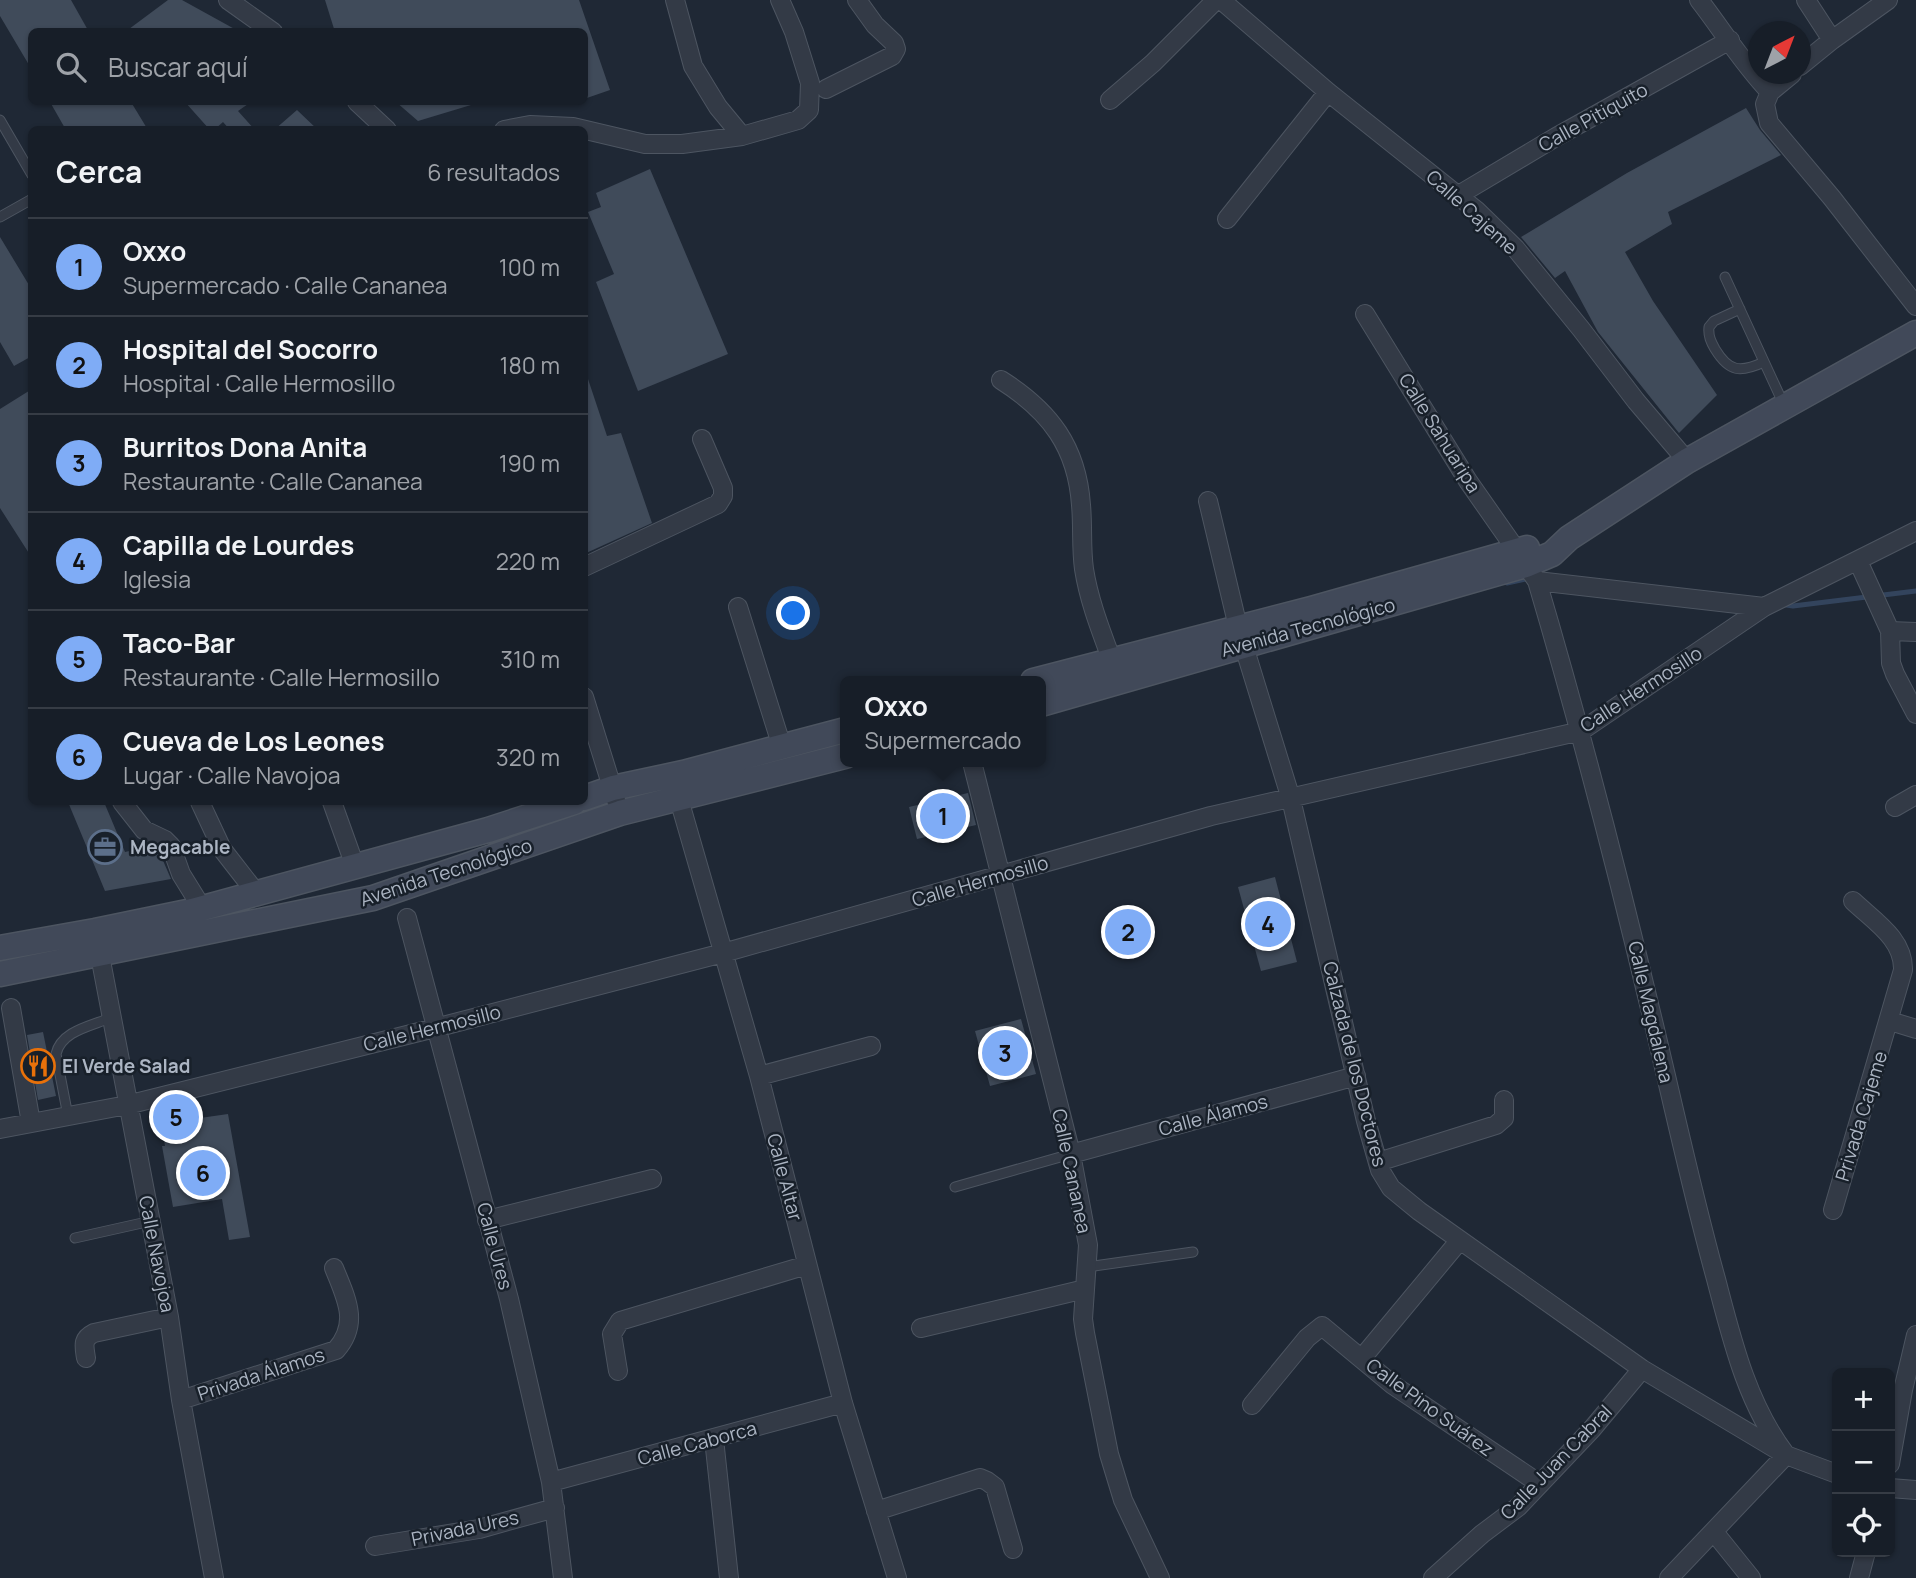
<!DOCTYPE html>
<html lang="es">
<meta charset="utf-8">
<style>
:root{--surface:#171e28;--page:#202730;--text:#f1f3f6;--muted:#9ea2a8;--line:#363c45;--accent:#7facf6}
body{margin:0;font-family:Manrope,sans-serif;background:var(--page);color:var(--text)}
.controls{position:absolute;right:21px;bottom:21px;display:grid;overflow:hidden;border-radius:10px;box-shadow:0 2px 5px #0004}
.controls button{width:63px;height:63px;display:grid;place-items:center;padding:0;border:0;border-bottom:2px solid var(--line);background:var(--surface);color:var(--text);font:35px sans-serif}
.compass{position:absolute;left:1748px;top:21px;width:63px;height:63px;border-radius:50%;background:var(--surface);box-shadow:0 2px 5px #0004;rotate:42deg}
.you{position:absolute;left:794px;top:614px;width:24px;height:24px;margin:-18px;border:5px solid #fff;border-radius:50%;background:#1a73e8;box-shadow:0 0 0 10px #1a73e833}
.badge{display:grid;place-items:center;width:46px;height:46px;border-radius:50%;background:var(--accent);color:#111;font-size:23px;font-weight:700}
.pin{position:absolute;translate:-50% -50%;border:4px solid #fff;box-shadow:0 2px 7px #0006}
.popup{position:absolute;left:840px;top:676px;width:206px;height:91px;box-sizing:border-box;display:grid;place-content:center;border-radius:10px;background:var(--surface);filter:drop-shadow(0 2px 5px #0005);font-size:23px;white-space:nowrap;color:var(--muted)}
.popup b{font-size:26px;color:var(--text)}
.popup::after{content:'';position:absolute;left:50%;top:100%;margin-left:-14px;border:14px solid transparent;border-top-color:var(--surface)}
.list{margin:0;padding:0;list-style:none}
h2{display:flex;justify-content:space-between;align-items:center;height:91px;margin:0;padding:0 28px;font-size:30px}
h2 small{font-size:23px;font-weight:400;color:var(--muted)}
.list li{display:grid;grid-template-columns:46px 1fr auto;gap:21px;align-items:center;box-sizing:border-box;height:98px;padding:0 28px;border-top:2px solid var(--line)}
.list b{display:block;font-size:26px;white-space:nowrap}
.list p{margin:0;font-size:23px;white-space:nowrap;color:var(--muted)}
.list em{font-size:23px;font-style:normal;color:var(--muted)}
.icon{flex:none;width:38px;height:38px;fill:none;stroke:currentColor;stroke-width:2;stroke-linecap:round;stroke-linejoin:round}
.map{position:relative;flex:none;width:1916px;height:1578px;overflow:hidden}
.search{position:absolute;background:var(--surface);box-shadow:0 2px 5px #0004;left:28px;top:28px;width:560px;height:77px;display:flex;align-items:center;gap:18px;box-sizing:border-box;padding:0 24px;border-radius:10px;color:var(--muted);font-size:26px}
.panel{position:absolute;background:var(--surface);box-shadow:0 2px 5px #0004;left:28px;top:126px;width:560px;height:679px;border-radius:10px}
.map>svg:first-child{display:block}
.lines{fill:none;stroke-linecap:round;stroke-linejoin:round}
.stream{stroke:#33445d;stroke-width:5}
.building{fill:#404b5a}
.lane-casing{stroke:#4d5561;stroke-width:11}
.street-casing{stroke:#4d5561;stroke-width:20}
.secondary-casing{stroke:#4d5561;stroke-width:27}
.lane{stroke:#333a46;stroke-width:9}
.street{stroke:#333a46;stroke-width:18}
.secondary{stroke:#414959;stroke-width:24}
.labels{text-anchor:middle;stroke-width:5;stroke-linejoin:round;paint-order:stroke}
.street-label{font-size:19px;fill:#acb5c3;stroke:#18202a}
.poi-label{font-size:19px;font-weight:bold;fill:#acb5c3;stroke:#18202a;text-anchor:start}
</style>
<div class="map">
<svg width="1916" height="1578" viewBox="0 0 1916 1578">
<rect width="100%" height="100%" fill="#1f2835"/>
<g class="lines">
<path class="stream" d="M1507,583L1531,578
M1780,604L1793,606L1916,591"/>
</g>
<path class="building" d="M0,0H71L89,32H32V70L0,16Z
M168,0H182L240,32H125Z
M325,0H579L610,90L584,99V32H335Z
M50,102H131L148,130H66Z
M185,102H251L238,111L255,130H230L223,122L214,130H210Z
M396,102H471V105L418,121Z
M1746,108L1760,130L1781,155L1668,212L1672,224L1625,252L1653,301L1717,395L1679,433L1598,332L1565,271L1555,278L1521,237L1627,173Z
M297,110L318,130H274Z
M650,169L728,354L638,391L596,282L614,274L588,212L601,207L596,193Z
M0,237L32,290V356L14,366L0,342Z
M584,376H587L607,436L621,433L652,523L584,554Z
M32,389V558L0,508V409Z
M968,793L976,825L917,839L909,807Z
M68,802H104L125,852L151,846L158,849L171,879L105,891Z
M1275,877L1297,962L1261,971L1238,887Z
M1021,1019L1036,1074L990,1086L975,1031Z
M43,1032L56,1096L38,1100L27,1035Z
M190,1103L193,1119L228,1114L250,1237L229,1240L222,1199L173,1207L162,1146H165L159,1109Z"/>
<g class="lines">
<g class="lane-casing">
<path id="lane" d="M0,120L32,175
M0,217L32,199
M1725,277L1784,405
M1740,309L1714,321L1709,327C1708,336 1711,342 1715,349C1729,372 1740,373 1764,362
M68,1116L56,1054C61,1031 91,1026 110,1018
M955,1187L1071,1154
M75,1238L151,1221
M1087,1267L1193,1252"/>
</g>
<g class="street-casing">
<path id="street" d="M228,0L273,32
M675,0L693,66L718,107L742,136
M1221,0L1328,92L1476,210L1516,249L1581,329L1636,401L1687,461
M1699,0C1723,31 1743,64 1770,92L1765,104L1769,123L1832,198L1916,306
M1806,0L1832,40
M1800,66L1832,40L1888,0
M826,89L892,56L896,49L894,43L875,25L857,0
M1770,92L1792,74
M1110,100L1153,63L1216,0
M357,102L387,130
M504,130L530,125L573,127L645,144H682L742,136L798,120L809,110L810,83L794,32L780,0
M1457,196L1556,137L1730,40
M1227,219L1328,92
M1365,314L1468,481L1517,551
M1001,380C1050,411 1077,447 1081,505C1083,526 1081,548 1084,569C1089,601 1101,631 1112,661
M1208,501L1238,627L1291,799L1366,1121L1380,1170L1391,1188L1419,1211L1642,1369L1786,1455L1837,1474
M1858,561L1890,631L1891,663L1895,674L1916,714
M1526,565L1537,581C1584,740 1625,901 1663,1063C1680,1135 1696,1207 1716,1279C1732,1340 1747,1404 1786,1455L1669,1578
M584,567L718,504L723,496V488L702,439
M1537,581L1764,607
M738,607L782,747
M1890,631L1916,632
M584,697L616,800
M972,762L1071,1154L1088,1245L1083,1319L1085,1333L1109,1454L1123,1500L1160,1578
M676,789L759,1076L843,1403L897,1578
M122,802L144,830L165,840L171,846L181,874L202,908
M200,802L222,849L257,894
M332,802L355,866
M1895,807L1916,795
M407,918L509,1299L551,1482L563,1578
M98,945L169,1317L181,1400L214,1578
M11,1008L31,1123
M1890,1021L1916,1029
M759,1076L871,1046
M0,1129L127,1105L435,1028L723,953L1211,816L1581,731L1764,607L1916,531
M1071,1154L1356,1076
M1378,1162L1496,1125L1504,1118V1100
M1833,1210L1903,970C1904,939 1874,921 1853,901
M487,1220L652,1179
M921,1328L1085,1289
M86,1358C84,1345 82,1339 94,1333L169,1317
M1362,1358L1460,1240
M618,1371L612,1334L620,1321L807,1265
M181,1400L336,1350C360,1323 346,1298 334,1268
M1252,1405L1307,1338L1322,1326L1393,1385L1540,1484
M714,1439L729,1578
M1890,1464L1903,1390L1916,1335
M551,1482L843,1403
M1890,1488L1916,1490
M876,1511L980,1478L987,1481L995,1487L1013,1549
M1714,1532L1751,1578
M375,1546L479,1529L555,1508
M1433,1578L1482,1534L1518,1507L1592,1429L1642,1369
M1859,1578L1866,1552"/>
</g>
<g class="secondary-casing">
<path id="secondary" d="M1033,681L1311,609L1527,548
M1041,704L1526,565L1552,554L1569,538L1687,461L1916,333
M584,798L613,788L683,773L845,730
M0,948L95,931L192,911L488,830L574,802
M0,974L373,898L620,813L845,756"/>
</g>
<use href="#lane" class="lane"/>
<use href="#street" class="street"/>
<use href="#secondary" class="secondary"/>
</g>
<defs>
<g id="office-ring" transform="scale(1.75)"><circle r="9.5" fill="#18202a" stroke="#5c6f8a" stroke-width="1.5"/><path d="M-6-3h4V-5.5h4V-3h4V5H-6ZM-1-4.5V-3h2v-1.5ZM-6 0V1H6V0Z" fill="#5c6f8a"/></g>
<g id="restaurant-ring" transform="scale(1.75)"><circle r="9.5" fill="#18202a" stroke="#e8710a" stroke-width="1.5"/><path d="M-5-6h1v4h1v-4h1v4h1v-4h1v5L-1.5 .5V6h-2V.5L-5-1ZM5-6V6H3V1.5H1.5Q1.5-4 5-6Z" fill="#e8710a"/></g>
</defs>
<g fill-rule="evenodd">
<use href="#office-ring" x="105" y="847"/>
<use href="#restaurant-ring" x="38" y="1066"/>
</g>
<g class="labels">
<g class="street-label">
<text transform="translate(1593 117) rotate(-29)" y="7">Calle Pitiquito</text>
<text transform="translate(1472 212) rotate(42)" y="7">Calle Cajeme</text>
<text transform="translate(1440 433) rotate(58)" y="7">Calle Sahuaripa</text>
<text transform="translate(1308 627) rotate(-15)" y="7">Avenida Tecnológico</text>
<text transform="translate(1641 689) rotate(-33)" y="7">Calle Hermosillo</text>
<text transform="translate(446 872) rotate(-18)" y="7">Avenida Tecnológico</text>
<text transform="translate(980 881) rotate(-16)" y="7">Calle Hermosillo</text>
<text transform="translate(1651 1012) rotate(77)" y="7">Calle Magdalena</text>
<text transform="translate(432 1028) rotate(-14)" y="7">Calle Hermosillo</text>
<text transform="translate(1355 1064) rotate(76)" y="7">Calzada de los Doctores</text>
<text transform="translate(1213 1115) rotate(-15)" y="7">Calle Álamos</text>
<text transform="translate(1861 1116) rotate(-73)" y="7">Privada Cajeme</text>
<text transform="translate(1072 1171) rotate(78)" y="7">Calle Cananea</text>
<text transform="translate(785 1177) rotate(75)" y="7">Calle Altar</text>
<text transform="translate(495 1246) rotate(75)" y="7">Calle Ures</text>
<text transform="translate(157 1254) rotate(79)" y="7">Calle Navojoa</text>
<text transform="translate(261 1374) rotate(-18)" y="7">Privada Álamos</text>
<text transform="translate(1430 1407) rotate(36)" y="7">Calle Pino Suárez</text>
<text transform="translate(697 1443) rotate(-15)" y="7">Calle Caborca</text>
<text transform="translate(1556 1462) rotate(-46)" y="7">Calle Juan Cabral</text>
<text transform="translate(465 1528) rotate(-12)" y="7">Privada Ures</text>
</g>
<g class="poi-label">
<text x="130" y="854">Megacable</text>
<text x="62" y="1073">El Verde Salad</text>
</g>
</g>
</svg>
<div class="controls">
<button>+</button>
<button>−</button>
<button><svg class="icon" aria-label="locate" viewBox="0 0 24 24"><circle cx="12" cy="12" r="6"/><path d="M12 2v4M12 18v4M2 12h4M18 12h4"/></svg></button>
</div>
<svg class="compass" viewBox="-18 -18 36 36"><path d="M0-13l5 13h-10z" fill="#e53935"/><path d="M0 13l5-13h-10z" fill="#9ea2a8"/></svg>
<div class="you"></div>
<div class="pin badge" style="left:943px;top:816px">1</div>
<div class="popup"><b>Oxxo</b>Supermercado</div>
<div class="pin badge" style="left:1128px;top:932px">2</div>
<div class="pin badge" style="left:1005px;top:1053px">3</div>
<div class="pin badge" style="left:1268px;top:924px">4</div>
<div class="pin badge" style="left:176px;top:1117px">5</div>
<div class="pin badge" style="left:203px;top:1173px">6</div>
<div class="search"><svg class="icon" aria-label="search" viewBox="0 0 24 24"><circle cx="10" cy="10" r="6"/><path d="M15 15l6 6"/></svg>Buscar aquí</div>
<section class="panel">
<h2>Cerca<small>6 resultados</small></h2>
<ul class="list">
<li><span class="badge">1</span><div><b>Oxxo</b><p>Supermercado · Calle Cananea</p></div><em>100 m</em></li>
<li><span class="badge">2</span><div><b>Hospital del Socorro</b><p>Hospital · Calle Hermosillo</p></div><em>180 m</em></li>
<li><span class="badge">3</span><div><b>Burritos Dona Anita</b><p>Restaurante · Calle Cananea</p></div><em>190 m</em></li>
<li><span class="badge">4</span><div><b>Capilla de Lourdes</b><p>Iglesia</p></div><em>220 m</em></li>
<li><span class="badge">5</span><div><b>Taco-Bar</b><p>Restaurante · Calle Hermosillo</p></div><em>310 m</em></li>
<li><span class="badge">6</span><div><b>Cueva de Los Leones</b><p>Lugar · Calle Navojoa</p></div><em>320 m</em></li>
</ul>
</section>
</div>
